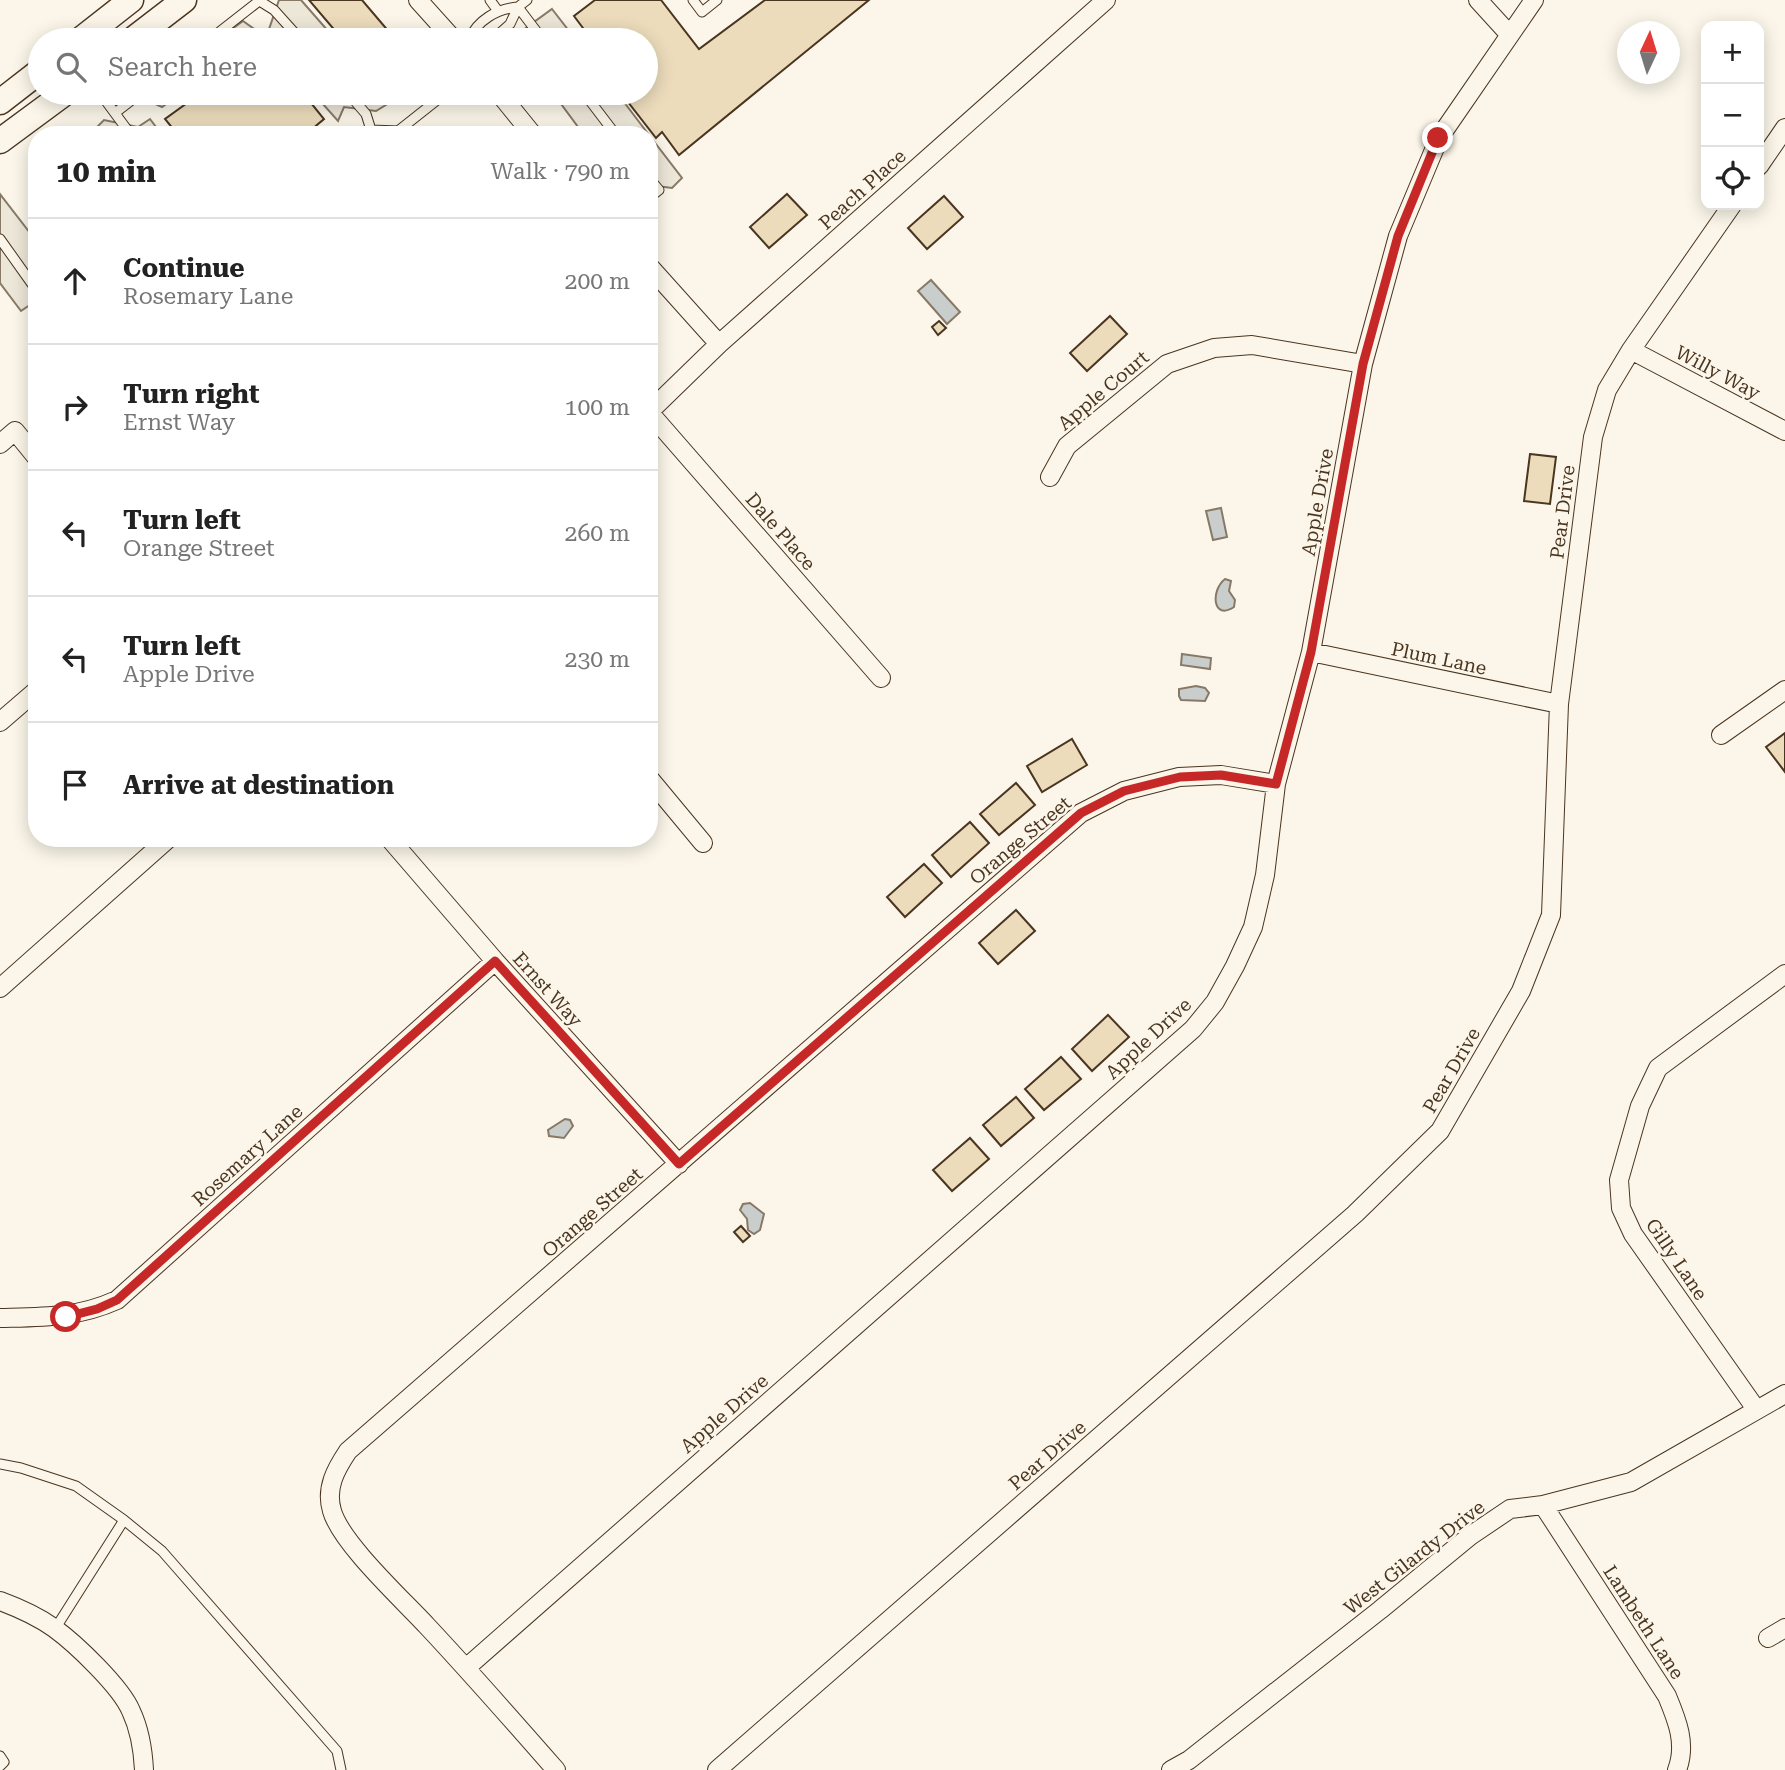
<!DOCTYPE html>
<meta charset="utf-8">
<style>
:root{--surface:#fff;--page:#f6f6f6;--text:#222;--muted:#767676;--line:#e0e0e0}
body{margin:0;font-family:"Roboto Serif",serif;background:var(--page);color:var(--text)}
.controls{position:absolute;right:21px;top:21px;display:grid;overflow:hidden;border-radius:14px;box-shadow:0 4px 18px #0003}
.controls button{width:63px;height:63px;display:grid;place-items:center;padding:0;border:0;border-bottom:2px solid var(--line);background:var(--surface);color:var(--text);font:35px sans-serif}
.compass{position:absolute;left:1617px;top:21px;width:63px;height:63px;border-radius:50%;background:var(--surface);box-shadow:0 4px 18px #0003;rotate:4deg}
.stop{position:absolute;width:21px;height:21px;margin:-16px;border:5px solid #c62828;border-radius:50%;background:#fff}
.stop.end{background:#c62828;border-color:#fff;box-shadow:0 2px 7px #0008}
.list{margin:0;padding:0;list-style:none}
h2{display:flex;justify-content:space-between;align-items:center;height:91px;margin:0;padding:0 28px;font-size:30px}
h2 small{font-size:23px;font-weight:400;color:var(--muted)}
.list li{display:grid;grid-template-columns:46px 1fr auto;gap:21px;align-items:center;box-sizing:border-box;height:126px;padding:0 28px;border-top:2px solid var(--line)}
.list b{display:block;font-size:26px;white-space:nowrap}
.list p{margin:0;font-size:23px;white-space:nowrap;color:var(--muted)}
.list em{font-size:23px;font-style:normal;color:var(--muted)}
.icon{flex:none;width:38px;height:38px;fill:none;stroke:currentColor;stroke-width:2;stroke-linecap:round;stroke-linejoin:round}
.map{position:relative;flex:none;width:1785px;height:1770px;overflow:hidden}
.search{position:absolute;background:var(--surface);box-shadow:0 4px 18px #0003;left:28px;top:28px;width:630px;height:77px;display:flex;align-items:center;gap:18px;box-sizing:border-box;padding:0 24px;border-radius:38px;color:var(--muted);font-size:26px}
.panel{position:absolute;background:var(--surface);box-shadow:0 4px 18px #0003;left:28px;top:126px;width:630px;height:721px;border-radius:28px}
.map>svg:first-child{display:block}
.parking{fill:#ede7d9;stroke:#887966;stroke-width:2}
.water{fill:#c9cecd;stroke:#887966;stroke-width:2}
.building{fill:#ecdcbc;stroke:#4a3520;stroke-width:2}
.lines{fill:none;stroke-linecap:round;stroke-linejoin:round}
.service-casing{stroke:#4a3520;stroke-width:11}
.minor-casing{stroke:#4a3520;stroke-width:20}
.secondary-casing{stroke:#4a3520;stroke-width:27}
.service{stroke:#fbf6e9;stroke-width:9}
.minor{stroke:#fbf6e9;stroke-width:18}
.secondary{stroke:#fbf6e9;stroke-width:24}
.route{stroke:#c62828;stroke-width:9}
.labels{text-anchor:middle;stroke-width:5;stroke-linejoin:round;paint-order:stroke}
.street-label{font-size:19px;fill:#4a3520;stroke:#fbf6e9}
</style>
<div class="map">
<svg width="1785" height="1770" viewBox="0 0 1785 1770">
<rect width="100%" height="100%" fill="#fbf6e9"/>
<path class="parking" d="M279,0H301L336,40H268L266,38Z
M552,9L576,40H514L512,38Z
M243,21L260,33L250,40H217Z
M145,93H181L162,107L140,97Z
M313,93H381L389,103L376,111L344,107L338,121Z
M553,93H617L649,135H584Z
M150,119L162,135H98L94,130L104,120L138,127Z
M649,135L682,178L672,188L649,185Z
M0,194L37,242V300L21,311L0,283Z"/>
<path class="water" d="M931,280L960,312L947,324L918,291Z
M1221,508L1227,537L1213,540L1206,511Z
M1225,579L1231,581L1229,591L1235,600L1234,607C1213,621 1210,591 1225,579Z
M1182,654L1211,658L1210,669L1181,665Z
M1196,686L1205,688L1209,693L1205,701L1181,700L1179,696V689Z
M565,1119L570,1120L573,1126L564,1138L549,1136L548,1130Z
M750,1203L764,1214L760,1230L754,1234L748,1230L747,1219L740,1210L743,1204Z"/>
<path class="building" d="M309,0H362L396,40H343Z
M595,0H661L699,49L765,0H869L679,155L662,132L656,138L621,93H646V40H592L574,16Z
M201,93H303L324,119L305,135H178L165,119Z
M787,194L807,215L769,248L750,227Z
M944,196L963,217L927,249L908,228Z
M1110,316L1127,334L1087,371L1070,353Z
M939,321L946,328L938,335L932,327Z
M1530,454L1556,457L1550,504L1524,501Z
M1785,733V772L1766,747Z
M1072,739L1087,765L1042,792L1027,766Z
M1016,783L1035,805L999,835L980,814Z
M970,822L989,843L951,877L932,855Z
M924,864L942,883L905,917L887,897Z
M1016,910L1035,931L998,964L979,943Z
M1108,1015L1129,1037L1092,1071L1072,1049Z
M1061,1057L1081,1079L1044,1110L1025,1089Z
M1016,1097L1034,1118L1001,1146L983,1125Z
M970,1138L989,1159L952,1191L933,1170Z
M741,1226L750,1236L743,1242L734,1232Z"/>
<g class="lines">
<g class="service-casing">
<path id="service" d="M258,0L274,10L301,40
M490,0L498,11
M527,0L518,7L543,40
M693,0L702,12L717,0
M209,40L259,1
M469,40C477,20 497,9 518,7L510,24L492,40
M100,93L131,135
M348,93L366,114L371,130
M584,93L616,135
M115,113L141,93
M358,135L371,130L398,131L446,93
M649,178L659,190L649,198
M0,239L37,291
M0,1464L21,1468L76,1486L124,1520
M55,1629L124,1520L162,1551L337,1751L341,1770
M0,1756L4,1762L0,1766"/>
</g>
<g class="minor-casing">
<path id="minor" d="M418,0L454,40
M1478,0L1509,34
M499,93L533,135
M1759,166L1785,128
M649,266L719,344
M1631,350L1785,431
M649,412L719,344L1106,0
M649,412L881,678
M0,444L15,431L37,458
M1050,477L1067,446L1167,364L1214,348L1252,345L1363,364
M1311,652L1559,704
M0,722L37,690
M1721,735L1785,690
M649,778L703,843
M389,838L495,961L679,1164
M0,988L169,838
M0,1318C43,1317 77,1318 117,1300L495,961
M1756,1409L1633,1234L1621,1208L1619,1180L1640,1106L1658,1068L1785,974
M1543,1505L1667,1696C1677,1720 1687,1744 1677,1770
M0,1601C19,1608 37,1616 54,1628C76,1644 121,1687 131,1711C140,1730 143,1750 144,1770
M1768,1638L1785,1628
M466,1668L1193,1029L1215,1002L1235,966L1253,927L1265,875L1276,784L1311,652L1363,364L1398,236L1439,138L1534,0
M556,1770C514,1722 471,1673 427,1626C403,1600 341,1543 332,1511C325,1488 336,1469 348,1451L1081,813L1124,791L1179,777L1221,775L1276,784
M717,1770L1355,1214L1440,1131L1521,991L1551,915L1559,704L1593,437L1607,390L1631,350L1732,205
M1171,1770L1189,1760L1380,1610L1470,1536L1510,1509L1543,1505L1631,1482L1785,1394"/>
</g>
<g class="secondary-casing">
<path id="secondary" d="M80,40L131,0
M132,40L184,0
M0,102L40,71
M0,141L65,93"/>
</g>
<use href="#service" class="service"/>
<use href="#minor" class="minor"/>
<use href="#secondary" class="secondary"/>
</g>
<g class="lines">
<path class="route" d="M66,1317L97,1309L117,1300L495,961L679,1164L1081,813L1124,791L1180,777L1221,775L1276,784L1311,652L1363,364L1398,236L1438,138"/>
</g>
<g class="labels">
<g class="street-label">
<text transform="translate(862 189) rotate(-42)" y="7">Peach Place</text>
<text transform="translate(1718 372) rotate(28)" y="7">Willy Way</text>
<text transform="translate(1103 390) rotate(-40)" y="7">Apple Court</text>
<text transform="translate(1317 502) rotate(-80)" y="7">Apple Drive</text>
<text transform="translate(1562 512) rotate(-83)" y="7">Pear Drive</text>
<text transform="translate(781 531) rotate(49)" y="7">Dale Place</text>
<text transform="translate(1439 658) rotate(12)" y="7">Plum Lane</text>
<text transform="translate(1020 840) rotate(-40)" y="7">Orange Street</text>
<text transform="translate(548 989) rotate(48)" y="7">Ernst Way</text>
<text transform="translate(1148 1038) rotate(-43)" y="7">Apple Drive</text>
<text transform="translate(1451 1070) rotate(-60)" y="7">Pear Drive</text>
<text transform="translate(247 1155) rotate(-42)" y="7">Rosemary Lane</text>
<text transform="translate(592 1212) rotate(-41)" y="7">Orange Street</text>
<text transform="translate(1677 1259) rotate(56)" y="7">Gilly Lane</text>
<text transform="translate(724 1413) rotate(-41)" y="7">Apple Drive</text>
<text transform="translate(1047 1455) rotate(-41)" y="7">Pear Drive</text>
<text transform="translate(1414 1557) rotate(-38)" y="7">West Gilardy Drive</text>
<text transform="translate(1644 1622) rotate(57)" y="7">Lambeth Lane</text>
</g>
</g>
</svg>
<div class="controls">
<button>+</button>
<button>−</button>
<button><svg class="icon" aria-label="locate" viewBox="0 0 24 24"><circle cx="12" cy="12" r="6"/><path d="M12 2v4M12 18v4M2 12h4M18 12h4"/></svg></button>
</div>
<svg class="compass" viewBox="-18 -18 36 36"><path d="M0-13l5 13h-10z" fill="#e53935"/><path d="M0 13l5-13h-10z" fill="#767676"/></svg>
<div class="stop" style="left:66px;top:1317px"></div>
<div class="stop end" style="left:1438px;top:138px"></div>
<div class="search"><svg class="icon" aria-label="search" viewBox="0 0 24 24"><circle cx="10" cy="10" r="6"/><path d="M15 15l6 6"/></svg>Search here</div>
<section class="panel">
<h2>10 min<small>Walk · 790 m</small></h2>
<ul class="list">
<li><svg class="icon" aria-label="ahead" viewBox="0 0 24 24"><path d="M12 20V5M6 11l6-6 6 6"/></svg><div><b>Continue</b><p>Rosemary Lane</p></div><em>200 m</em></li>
<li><svg class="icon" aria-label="right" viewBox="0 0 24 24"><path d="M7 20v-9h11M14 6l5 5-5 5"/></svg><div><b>Turn right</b><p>Ernst Way</p></div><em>100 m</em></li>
<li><svg class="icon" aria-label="left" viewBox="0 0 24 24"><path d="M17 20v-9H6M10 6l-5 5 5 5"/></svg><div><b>Turn left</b><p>Orange Street</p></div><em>260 m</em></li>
<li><svg class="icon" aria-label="left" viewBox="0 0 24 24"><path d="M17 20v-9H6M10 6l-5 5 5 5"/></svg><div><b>Turn left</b><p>Apple Drive</p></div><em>230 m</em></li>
<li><svg class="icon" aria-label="arrive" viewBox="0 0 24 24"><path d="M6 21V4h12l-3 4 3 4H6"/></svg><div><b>Arrive at destination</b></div></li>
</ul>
</section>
</div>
